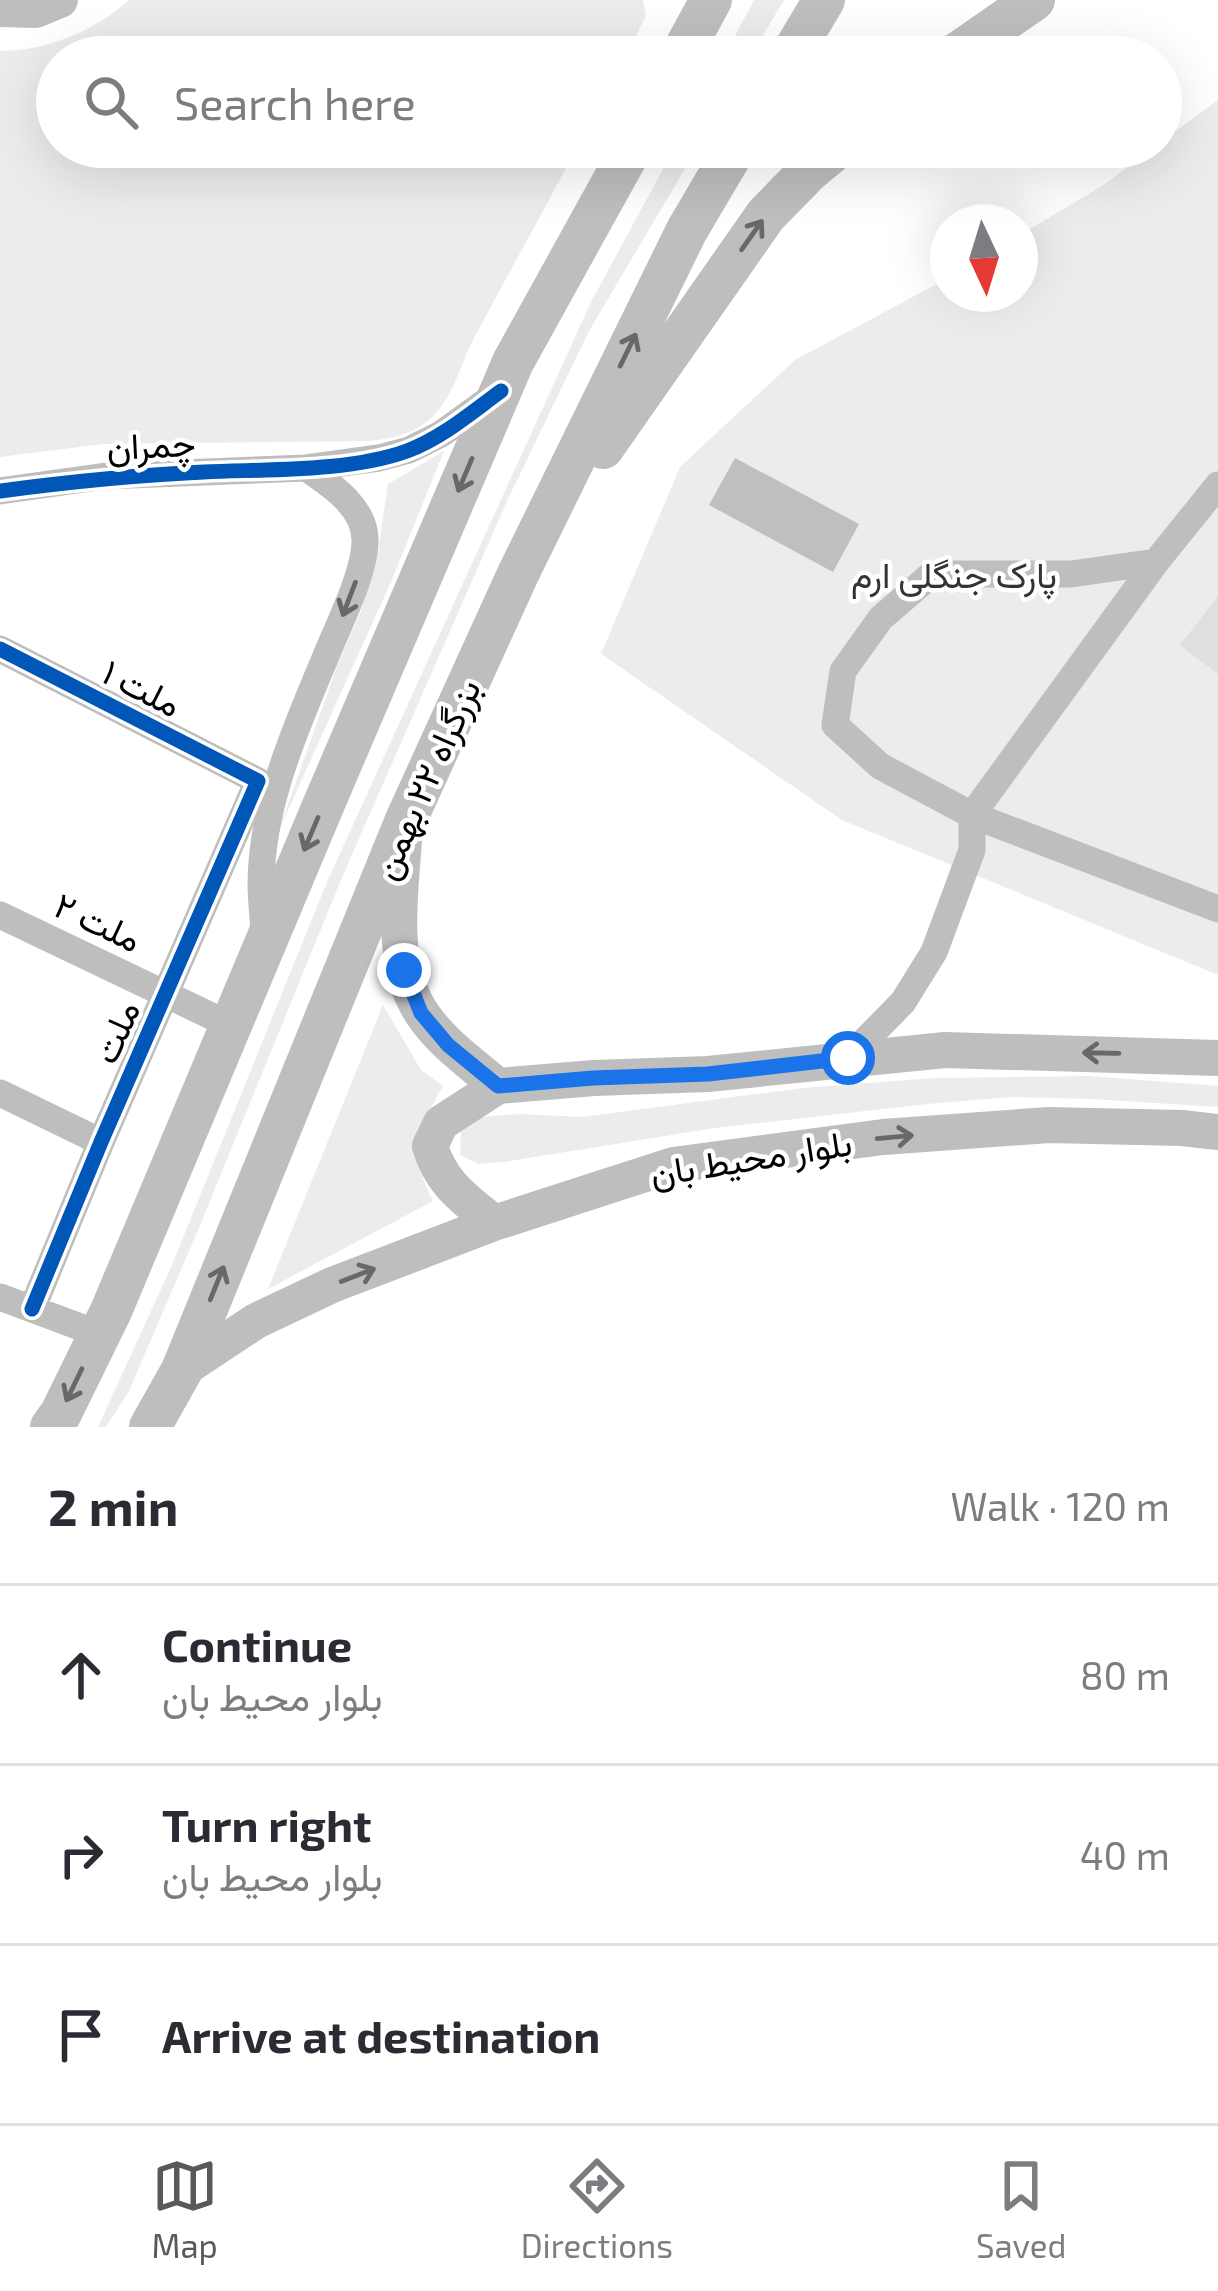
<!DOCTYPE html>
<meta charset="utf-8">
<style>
:root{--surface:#fff;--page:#f7f7f7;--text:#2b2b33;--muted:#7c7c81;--line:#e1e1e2;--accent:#595959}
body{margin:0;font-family:"Exo 2",Vazirmatn,sans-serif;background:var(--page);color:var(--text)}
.compass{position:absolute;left:930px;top:204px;width:108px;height:108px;border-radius:50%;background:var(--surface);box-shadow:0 12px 48px #0002;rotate:176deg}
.stop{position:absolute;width:36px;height:36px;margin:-27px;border:9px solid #1a73e8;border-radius:50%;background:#fff}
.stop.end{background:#1a73e8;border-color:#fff;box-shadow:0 3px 12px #0008}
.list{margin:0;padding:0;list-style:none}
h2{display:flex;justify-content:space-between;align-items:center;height:156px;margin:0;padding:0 48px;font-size:51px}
h2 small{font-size:39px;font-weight:400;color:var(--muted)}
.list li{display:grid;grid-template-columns:78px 1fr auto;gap:36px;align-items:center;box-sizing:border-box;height:180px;padding:0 48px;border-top:3px solid var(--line)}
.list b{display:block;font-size:45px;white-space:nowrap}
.list p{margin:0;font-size:39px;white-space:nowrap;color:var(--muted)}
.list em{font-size:39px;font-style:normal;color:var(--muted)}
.icon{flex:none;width:66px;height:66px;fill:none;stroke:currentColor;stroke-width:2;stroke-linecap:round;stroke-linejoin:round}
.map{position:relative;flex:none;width:1218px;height:1427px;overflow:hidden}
.search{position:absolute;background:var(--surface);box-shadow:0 12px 48px #0002;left:36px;right:36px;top:36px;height:132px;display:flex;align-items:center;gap:30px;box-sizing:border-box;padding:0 42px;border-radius:66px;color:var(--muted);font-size:45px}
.sheet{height:696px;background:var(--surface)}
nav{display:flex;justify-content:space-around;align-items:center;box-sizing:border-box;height:168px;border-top:3px solid var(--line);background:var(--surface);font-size:33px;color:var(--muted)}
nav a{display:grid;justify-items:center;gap:6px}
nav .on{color:var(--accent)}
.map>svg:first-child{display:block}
.green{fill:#ececec}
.water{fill:#bfbfbf}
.building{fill:#dfdfdf}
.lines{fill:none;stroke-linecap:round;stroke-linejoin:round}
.minor{stroke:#bebebe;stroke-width:27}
.major{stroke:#bebebe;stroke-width:36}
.highway{stroke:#bebebe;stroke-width:42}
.cycleway-casing{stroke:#fff;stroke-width:22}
.cycleway{stroke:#0057b8;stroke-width:15}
.oneway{stroke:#686868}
.route{stroke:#1a73e8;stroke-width:15}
.labels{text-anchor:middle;stroke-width:9;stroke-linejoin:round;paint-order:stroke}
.street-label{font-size:36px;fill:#000;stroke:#fff}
.park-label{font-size:36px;fill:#333;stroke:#fff}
</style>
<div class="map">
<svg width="1218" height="1427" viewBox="0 0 1218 1427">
<rect width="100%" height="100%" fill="#fff"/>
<path class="green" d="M129,0H643L646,16L625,57H57V147H577C544,211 508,274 474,338C460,365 453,399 429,420C411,435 390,439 368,441L103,444L0,457V51C46,51 95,31 129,0Z
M754,0H784L750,57H724Z
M1218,100V975L842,820L601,654L680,467L795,360L948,278V294H1020V235L1102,186L1155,147H1161V142Z
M675,147H698L589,331L508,499L343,875L201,1223L129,1391L106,1427H98L172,1265L327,882L591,302Z
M444,451L391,582L279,830L337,666L361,611L378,551L388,484Z
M383,1005L421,1070L443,1086C415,1135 406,1147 433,1201L268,1289Z
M1089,1076L1218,1086V1107L1092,1099L1012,1097L927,1104L715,1128L504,1162L478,1164L460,1155L461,1132L480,1117L521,1114L582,1117L803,1088L934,1078Z"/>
<path class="water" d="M735,458L859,524L833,572L709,505Z"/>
<path class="building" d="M1218,596V674L1180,645Z"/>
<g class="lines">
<path class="minor" d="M0,491L106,476L306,468L379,458L409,450L441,434L498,393
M1156,562L1071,574H932L881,618L843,671L835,725L880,766L972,815L1218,909
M0,649L258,781L101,1142L32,1309
M0,915L230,1025
M264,930C263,915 261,900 261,885C261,805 296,728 326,656C338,626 364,575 365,543C367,508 331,485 306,468
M848,1058L903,1002L934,952L972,850V815L1156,562L1218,485
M0,1093L101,1142
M0,1297L99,1334"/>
<path class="major" d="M0,9L36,10L60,0
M404,841C400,897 389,966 423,1015C442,1043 472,1064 498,1086L594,1078L708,1074L945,1050L1218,1058
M494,1223C465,1199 441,1184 430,1146L441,1123L498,1086
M182,1370L256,1321L332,1285L494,1223L673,1165L883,1137L1049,1125L1182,1128L1218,1132"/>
<path class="highway" d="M680,57L711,0
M790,57L824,0
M952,57L1034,0
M603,448L766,215L809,171L838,147
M51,1427L61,1413L111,1311L323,806L513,362L632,147
M150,1427L182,1370L406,820L518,574L687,230L736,147"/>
<g class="cycleway-casing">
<path id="cycleway" d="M0,491C68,482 135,475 204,472C266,469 349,472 407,451C442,438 472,412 501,391
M0,649L258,781L101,1142L32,1309"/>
</g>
<use href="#cycleway" class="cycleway"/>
</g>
<defs><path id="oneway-shaft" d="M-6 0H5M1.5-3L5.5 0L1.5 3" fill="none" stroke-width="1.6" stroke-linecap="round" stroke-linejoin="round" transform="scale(3)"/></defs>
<g class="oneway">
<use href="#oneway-shaft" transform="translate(752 235) rotate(-55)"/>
<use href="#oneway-shaft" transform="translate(628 350) rotate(-64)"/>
<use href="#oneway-shaft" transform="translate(465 475) rotate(113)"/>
<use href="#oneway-shaft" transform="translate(349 599) rotate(111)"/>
<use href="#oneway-shaft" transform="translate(311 834) rotate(113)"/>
<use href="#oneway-shaft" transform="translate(1101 1053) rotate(-179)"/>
<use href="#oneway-shaft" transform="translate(895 1137) rotate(-5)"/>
<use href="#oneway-shaft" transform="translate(358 1275) rotate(-21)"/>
<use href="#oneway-shaft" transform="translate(217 1283) rotate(-68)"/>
<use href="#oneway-shaft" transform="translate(74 1385) rotate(116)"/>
</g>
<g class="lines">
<path class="route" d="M404,970L421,1013L448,1045L498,1086L593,1078L708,1074L848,1058"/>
</g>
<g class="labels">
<g class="street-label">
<text transform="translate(151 445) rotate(-3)" y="13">چمران</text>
<text transform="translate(142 688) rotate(27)" y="13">ملت ۱</text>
<text transform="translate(426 779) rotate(-66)" y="13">بزرگراه ۲۲ بهمن</text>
<text transform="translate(98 922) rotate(25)" y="13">ملت ۲</text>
<text transform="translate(116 1032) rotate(-66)" y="13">ملت</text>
<text transform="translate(751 1158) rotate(-9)" y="13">بلوار محیط بان</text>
</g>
<g class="park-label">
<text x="954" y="588">پارک جنگلی ارم</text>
</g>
</g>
</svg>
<svg class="compass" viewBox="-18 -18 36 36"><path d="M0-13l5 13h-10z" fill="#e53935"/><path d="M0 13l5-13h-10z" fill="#7c7c81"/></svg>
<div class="stop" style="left:848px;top:1058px"></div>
<div class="stop end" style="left:404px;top:970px"></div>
<div class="search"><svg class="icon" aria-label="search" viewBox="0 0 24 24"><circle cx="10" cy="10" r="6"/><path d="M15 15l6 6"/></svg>Search here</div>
</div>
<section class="sheet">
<h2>2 min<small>Walk · 120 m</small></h2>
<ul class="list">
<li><svg class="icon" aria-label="ahead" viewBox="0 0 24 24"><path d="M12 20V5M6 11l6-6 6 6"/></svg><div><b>Continue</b><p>بلوار محیط بان</p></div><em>80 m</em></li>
<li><svg class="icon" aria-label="right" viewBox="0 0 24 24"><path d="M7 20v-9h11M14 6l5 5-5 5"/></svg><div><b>Turn right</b><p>بلوار محیط بان</p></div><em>40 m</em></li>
<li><svg class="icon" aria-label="arrive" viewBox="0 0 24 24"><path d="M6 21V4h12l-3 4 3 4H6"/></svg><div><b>Arrive at destination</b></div></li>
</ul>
</section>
<nav>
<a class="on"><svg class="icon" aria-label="map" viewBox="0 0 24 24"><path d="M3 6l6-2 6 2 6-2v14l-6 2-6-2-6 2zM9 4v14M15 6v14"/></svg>Map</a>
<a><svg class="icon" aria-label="directions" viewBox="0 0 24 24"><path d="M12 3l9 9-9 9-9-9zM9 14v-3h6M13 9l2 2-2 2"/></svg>Directions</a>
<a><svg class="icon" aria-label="saved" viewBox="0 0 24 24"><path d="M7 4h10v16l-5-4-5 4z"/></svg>Saved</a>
</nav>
